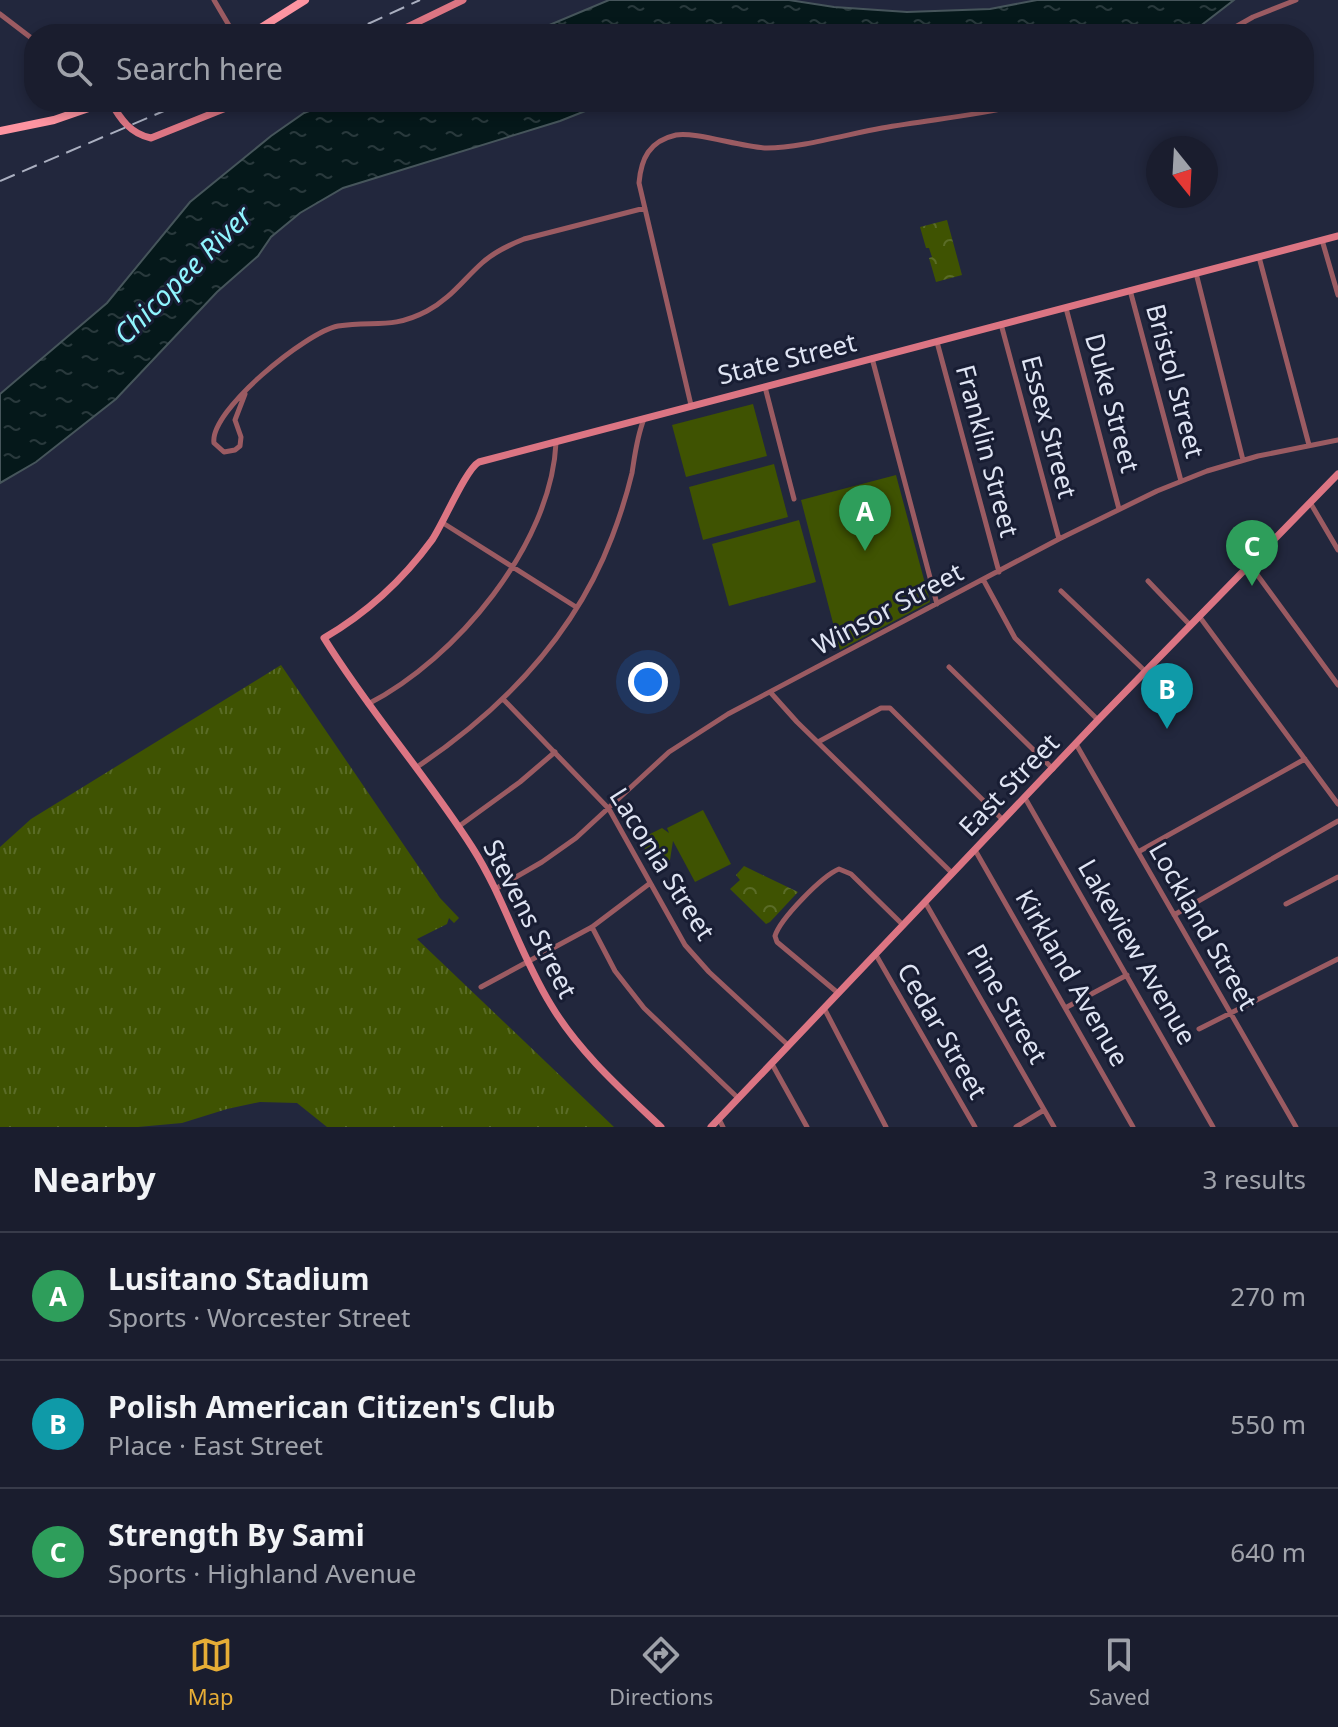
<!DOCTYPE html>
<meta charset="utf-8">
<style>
:root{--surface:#1a1d2e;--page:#232636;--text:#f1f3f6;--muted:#9fa2aa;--line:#383b4a;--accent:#e6ad36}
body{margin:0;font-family:"Noto Sans",sans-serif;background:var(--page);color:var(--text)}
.compass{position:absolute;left:1146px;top:136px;width:72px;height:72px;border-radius:50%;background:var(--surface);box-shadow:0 4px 12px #0003;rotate:162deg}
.you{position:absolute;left:648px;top:682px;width:28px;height:28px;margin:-20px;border:6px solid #fff;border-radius:50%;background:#1a73e8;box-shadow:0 0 0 12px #1a73e833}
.badge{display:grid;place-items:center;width:52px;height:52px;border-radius:50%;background:var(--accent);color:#fff;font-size:26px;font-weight:700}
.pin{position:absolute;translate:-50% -66px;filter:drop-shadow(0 2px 4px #0008)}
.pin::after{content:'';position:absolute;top:42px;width:28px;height:24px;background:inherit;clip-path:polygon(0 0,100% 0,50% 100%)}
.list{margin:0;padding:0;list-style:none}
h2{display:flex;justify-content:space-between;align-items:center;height:104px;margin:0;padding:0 32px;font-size:34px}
h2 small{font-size:26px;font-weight:400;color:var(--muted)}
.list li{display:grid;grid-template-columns:52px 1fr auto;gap:24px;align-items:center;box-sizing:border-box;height:128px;padding:0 32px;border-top:2px solid var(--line)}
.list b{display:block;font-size:30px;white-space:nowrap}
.list p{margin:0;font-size:26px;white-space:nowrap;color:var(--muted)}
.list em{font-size:26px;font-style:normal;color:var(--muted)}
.icon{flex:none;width:44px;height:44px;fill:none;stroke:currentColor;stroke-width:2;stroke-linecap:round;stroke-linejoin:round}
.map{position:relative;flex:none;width:1338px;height:1127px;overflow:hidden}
.search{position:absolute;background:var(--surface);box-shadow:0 4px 12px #0003;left:24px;right:24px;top:24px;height:88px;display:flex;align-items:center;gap:20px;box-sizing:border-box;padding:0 28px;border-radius:32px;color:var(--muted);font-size:30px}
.sheet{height:488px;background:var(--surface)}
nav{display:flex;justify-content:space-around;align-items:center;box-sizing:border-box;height:112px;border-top:2px solid var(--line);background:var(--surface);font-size:22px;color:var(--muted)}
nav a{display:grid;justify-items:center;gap:4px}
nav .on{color:var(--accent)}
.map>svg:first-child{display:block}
.grass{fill:url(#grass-tufts)}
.park{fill:url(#park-crowns)}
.pitch{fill:#3f5302}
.water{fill:url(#water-ripples);stroke:#46555b;stroke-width:2}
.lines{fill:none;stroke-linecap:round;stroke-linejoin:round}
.street{stroke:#9b5b62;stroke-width:5}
.secondary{stroke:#dc7583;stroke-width:7}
.primary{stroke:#fe94a1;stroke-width:8}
.rail{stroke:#aaafc0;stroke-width:2;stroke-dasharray:16 8;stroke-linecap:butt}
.labels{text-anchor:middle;stroke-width:6;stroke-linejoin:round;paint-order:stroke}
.street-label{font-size:26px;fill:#dfe4f3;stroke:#181d33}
.water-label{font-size:28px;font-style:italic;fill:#90f5ff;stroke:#181d33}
</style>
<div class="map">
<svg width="1338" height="1127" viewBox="0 0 1338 1127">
<defs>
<pattern id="grass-tufts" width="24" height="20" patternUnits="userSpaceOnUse" patternTransform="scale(2)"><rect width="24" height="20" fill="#3f5302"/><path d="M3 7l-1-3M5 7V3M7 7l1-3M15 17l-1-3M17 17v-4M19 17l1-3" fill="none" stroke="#5a6c27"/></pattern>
<pattern id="park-crowns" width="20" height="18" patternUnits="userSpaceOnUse" patternTransform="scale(2)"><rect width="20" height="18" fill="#3f5302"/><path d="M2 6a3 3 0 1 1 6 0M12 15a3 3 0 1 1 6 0" fill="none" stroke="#5a6c27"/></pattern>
<pattern id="water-ripples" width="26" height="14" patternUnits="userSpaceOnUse" patternTransform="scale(2)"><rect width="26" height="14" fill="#05181a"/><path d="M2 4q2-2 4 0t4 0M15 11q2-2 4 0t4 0" fill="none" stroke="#29393c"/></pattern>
</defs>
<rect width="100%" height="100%" fill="#22273d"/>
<path class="grass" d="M281,665L440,898L459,918L454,923L449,918L447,924L417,939L614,1127H327L297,1103L260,1102L227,1109L182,1123L138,1127H0V847L31,819Z"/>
<path class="park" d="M947,220L962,275L936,282L929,258L932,257L929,248H926L920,227Z
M744,866L798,892L770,922L766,924L730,889L740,880L736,875Z"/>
<path class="pitch" d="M753,404L767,456L686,477L672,425Z
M774,464L788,517L703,540L689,487Z
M896,475L930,602L840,650L801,500Z
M799,520L816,582L729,606L712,544Z
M703,810L731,864L695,882L673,841L670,860L655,869L640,839L662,828L669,833L667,828Z"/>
<path class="water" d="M609,0H789L834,7L907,12L990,9L1037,0H1234L1190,34H528Z
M333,102H608L560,121L343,188L300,213L271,237L258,256L217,292L116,399L36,462L0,483V394L107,303L190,202L271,136L304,113Z"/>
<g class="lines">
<path class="street" d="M214,0L234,34
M0,14L34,40
M1223,34L1253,17L1296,0
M1322,240L1338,295
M1259,257L1309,445
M1196,273L1243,460
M1130,290L1181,481
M1066,308L1119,509
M1001,324L1059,539
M937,342L999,572
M872,358L937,604
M765,387L794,499
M245,394L235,420L241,437L240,446L235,450L224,452L214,443C209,411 306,332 338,326C373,320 391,330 427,311C450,299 463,280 482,263C494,252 509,245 524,239L645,208
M691,405L639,183C641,159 649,141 676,135C694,131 744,148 767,148C800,148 848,134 882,128C933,119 984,115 1034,102
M1311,504L1338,550
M443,523L576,607
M1250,565L1338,685
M984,581L1015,638L1098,720
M1148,581L1190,625
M1061,591L1146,672
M1199,616L1338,804
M949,667L1053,769
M771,693L797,722L952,873
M504,700L609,809L685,945L709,972L789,1046
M368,704C456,659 551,545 556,443
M818,742L881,708H890L1003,820
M1076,744L1296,1127
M417,767C502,710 575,635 612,537C620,516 627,494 632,473C635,454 637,436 644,419
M1025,798L1213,1127
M458,827L520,782L555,752
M975,850L1133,1127
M1138,852L1305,759
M497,888L542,862L576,838L669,752L728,714L1059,539L1157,491L1207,471L1258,456L1338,440
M925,902L1054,1127
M1286,904L1338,877
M1174,915L1338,821
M592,927L615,971L644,1008L738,1098
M876,955L975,1127
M481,987L592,927L649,884
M838,993L777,942L775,936C780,919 822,876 839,869L851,874L903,925
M1067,1007L1127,975
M824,1008L886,1127
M1199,1029L1338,959
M772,1064L807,1127
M719,1119L723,1127
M1016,1127L1044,1110"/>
<path class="secondary" d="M393,34L463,0
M111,102C120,119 131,134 151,138L241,102
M661,1127C622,1090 579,1052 551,1005C520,955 504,897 472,847C426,775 369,711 324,638C367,613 402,581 432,540C444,522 466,469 479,462L1338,236
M711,1127L1098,720L1338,474"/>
<path class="primary" d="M251,34L305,0
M0,131L54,120L106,102"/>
<path class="rail" d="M346,34L420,0
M0,181L185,102"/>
</g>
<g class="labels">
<g class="street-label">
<text transform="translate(787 359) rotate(-14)" y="9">State Street</text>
<text transform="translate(1175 381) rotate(75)" y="9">Bristol Street</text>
<text transform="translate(1112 403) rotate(75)" y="9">Duke Street</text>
<text transform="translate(1049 427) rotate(75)" y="9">Essex Street</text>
<text transform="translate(987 451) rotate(75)" y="9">Franklin Street</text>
<text transform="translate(888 609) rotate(-28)" y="9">Winsor Street</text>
<text transform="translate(1009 785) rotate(-46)" y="9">East Street</text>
<text transform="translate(662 864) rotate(58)" y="9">Laconia Street</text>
<text transform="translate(530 919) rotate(63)" y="9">Stevens Street</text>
<text transform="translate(1203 926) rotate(60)" y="9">Lockland Street</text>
<text transform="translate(1137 952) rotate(60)" y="9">Lakeview Avenue</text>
<text transform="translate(1072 978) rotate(60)" y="9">Kirkland Avenue</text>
<text transform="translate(1007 1004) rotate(60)" y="9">Pine Street</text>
<text transform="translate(942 1031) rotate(60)" y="9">Cedar Street</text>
</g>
<g class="water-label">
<text transform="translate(183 275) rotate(-45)" y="10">Chicopee River</text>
</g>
</g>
</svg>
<svg class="compass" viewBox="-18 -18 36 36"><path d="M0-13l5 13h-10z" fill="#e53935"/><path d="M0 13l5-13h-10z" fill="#9fa2aa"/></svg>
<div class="you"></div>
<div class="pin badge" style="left:865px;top:551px;background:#2e9e5b">A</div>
<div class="pin badge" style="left:1167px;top:729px;background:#0f9aa8">B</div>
<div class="pin badge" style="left:1252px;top:586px;background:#2e9e5b">C</div>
<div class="search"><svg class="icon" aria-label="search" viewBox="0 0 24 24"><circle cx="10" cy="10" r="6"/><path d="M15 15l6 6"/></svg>Search here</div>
</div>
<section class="sheet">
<h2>Nearby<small>3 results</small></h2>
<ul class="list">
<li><span class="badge" style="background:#2e9e5b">A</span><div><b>Lusitano Stadium</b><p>Sports · Worcester Street</p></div><em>270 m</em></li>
<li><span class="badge" style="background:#0f9aa8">B</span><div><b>Polish American Citizen's Club</b><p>Place · East Street</p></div><em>550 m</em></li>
<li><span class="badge" style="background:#2e9e5b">C</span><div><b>Strength By Sami</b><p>Sports · Highland Avenue</p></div><em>640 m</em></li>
</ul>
</section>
<nav>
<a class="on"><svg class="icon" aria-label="map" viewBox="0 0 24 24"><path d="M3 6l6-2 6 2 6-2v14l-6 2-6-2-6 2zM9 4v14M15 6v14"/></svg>Map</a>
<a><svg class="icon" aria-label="directions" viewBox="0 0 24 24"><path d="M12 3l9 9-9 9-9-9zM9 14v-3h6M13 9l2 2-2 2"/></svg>Directions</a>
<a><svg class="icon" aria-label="saved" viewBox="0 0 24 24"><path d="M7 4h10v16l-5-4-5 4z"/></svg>Saved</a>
</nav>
